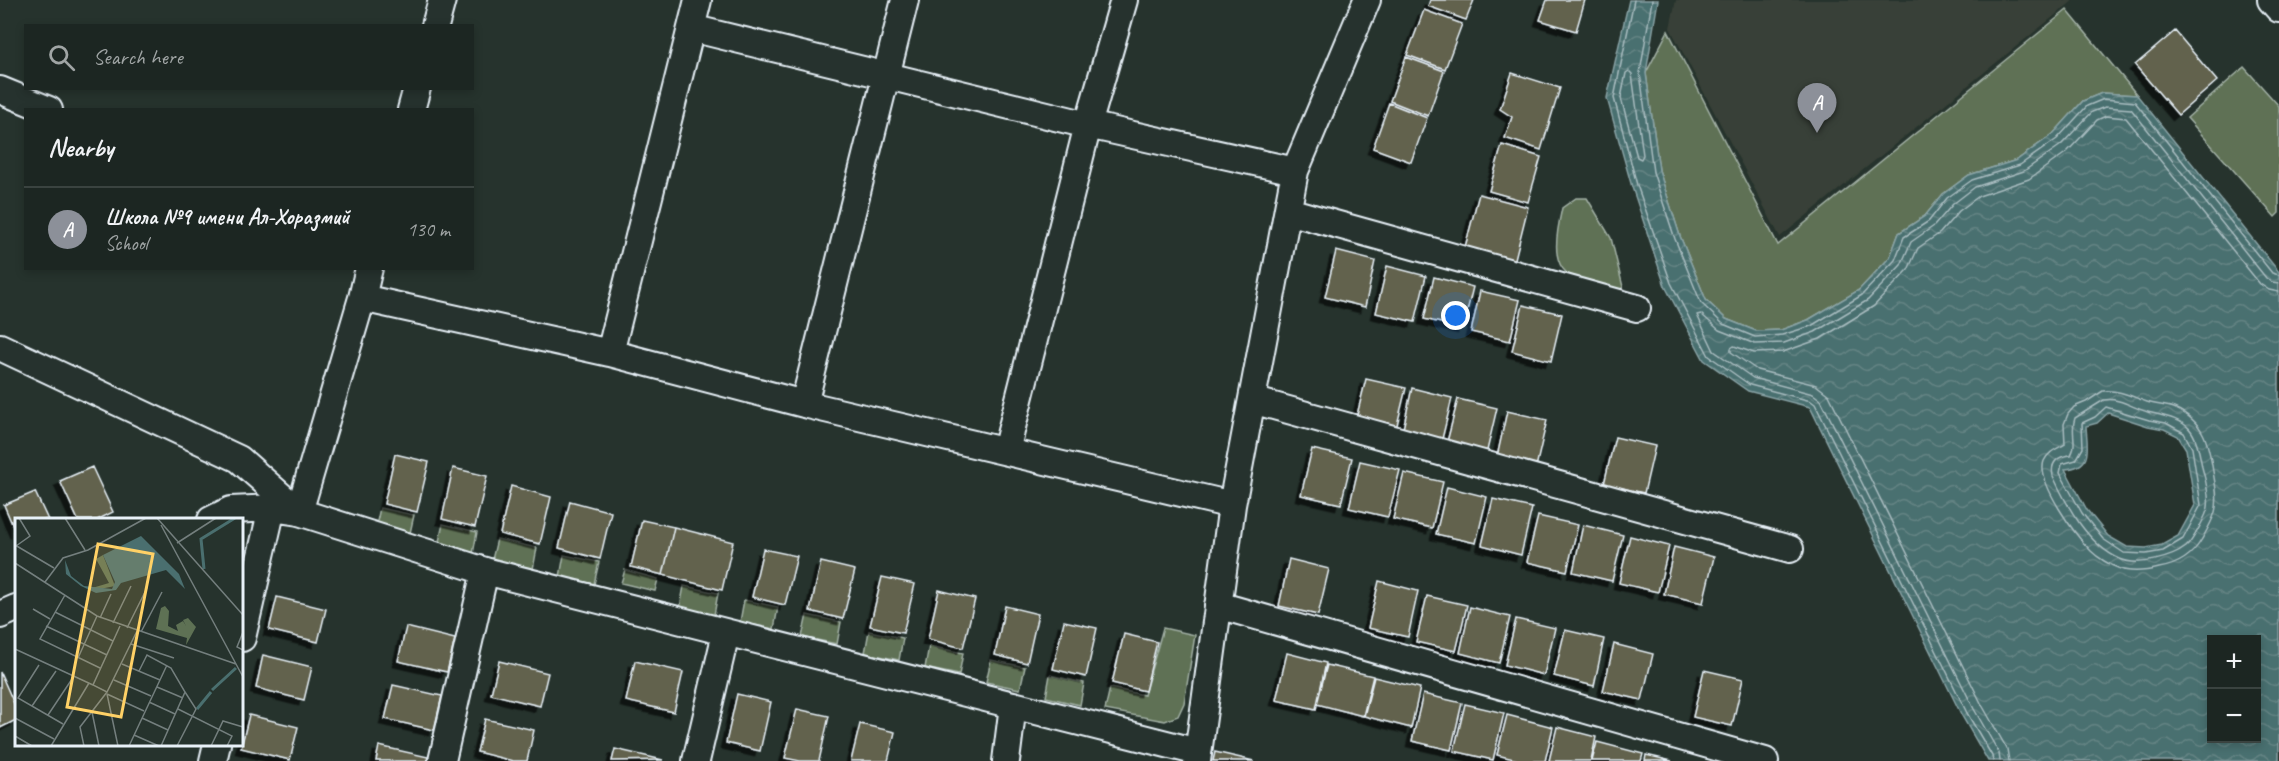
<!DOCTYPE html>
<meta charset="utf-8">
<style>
:root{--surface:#1c2622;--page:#252e2a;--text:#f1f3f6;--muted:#a0a5a5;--line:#3a4340;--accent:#8c9099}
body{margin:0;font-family:Caveat,sans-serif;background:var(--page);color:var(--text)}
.controls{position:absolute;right:18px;bottom:18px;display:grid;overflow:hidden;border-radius:0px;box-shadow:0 3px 9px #0003}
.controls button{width:54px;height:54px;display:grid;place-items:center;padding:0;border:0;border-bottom:2px solid var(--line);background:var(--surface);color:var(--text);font:30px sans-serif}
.you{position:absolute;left:1456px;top:316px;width:21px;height:21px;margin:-15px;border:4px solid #fff;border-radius:50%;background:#1a73e8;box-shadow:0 0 0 9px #1a73e833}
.badge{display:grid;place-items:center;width:39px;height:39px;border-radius:50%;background:var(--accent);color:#fff;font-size:20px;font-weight:700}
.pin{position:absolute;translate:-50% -50px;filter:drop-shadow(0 2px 3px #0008)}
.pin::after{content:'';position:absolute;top:32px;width:21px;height:18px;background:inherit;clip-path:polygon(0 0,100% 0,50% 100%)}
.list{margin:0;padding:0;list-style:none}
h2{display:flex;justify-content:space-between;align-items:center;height:78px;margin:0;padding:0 24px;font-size:26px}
h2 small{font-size:20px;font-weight:400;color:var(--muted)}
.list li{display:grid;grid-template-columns:39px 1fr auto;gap:18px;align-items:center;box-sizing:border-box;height:84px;padding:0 24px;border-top:2px solid var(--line)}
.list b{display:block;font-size:22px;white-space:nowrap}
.list p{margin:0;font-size:20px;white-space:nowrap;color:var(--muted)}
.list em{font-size:20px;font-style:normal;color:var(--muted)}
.icon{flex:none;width:33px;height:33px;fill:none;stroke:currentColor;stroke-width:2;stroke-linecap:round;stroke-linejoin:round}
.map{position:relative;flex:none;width:2279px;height:761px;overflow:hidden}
.search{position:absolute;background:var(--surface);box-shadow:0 3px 9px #0003;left:24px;top:24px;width:450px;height:66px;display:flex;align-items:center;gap:15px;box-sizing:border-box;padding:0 21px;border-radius:0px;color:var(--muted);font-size:22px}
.panel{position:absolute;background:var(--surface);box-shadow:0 3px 9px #0003;left:24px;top:108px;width:450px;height:162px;border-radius:0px}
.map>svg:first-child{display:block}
.built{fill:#384137}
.grass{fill:#5e7154;stroke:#a3b1a6;stroke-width:1.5}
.water{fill:url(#water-waves);stroke:#89a3a6;stroke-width:1.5;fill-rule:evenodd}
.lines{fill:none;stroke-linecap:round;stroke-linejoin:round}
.shore{stroke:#a9bdc1;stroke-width:1.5}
.building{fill:#62624d;stroke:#e8f1f8;stroke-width:1.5;filter:url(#shadow)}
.minor-casing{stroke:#e8f1f8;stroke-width:30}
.minor{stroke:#26332d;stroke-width:26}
.inset-river{fill:none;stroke:#4a6f6f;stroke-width:3}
.inset-road{fill:none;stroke:#747f7e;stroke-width:1.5}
.view{fill:#ffd166;fill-opacity:0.15;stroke:#ffd166;stroke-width:3}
.inset-edge{fill:none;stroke:#e8f1f8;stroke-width:3}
</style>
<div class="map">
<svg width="2279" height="761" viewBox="0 0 2279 761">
<defs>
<pattern id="water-waves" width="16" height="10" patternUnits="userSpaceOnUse" patternTransform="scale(1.5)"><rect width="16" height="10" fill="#4a6f6f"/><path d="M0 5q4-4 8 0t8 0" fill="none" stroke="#648484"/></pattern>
<filter id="shadow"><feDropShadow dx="-5.5" dy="5.5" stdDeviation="0" flood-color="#0009"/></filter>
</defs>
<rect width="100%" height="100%" fill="#26332d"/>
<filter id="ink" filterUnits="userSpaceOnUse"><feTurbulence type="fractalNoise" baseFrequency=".0167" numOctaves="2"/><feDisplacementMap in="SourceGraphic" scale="12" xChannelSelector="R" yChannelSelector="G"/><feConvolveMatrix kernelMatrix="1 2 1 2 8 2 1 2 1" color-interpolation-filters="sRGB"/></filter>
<g filter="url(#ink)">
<path class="built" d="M1676,0H2074L1780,237L1670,28Z"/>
<path class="grass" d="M2067,10L2137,95L2102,93L2083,101L2053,134L2017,160L1969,175L1943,194L1925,216L1899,233L1890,257L1859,290L1808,320L1781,330L1756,331L1726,319L1706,300L1680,236L1659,170L1646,73L1668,31L1778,245Z
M2244,67L2279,106V213L2275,217L2187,118Z
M1576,198H1587L1611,238L1623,287L1619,291C1559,279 1548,271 1562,208Z
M380,508L414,515L410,533L376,526Z
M443,524L477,532L473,554L438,546Z
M497,539L537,548L533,569L492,560Z
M564,555L599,562L594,584L560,577Z
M625,570L658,579L655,591L621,583Z
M684,586L718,593L714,615L680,608Z
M744,600L778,607L774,629L740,622Z
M807,615L841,622L837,644L802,637Z
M1163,628L1195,635L1184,703L1178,716L1165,721L1105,710L1110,688L1144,695Z
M869,631L903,638L899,660L865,653Z
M929,646L963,653L959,675L925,668Z
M991,660L1025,667L1020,689L986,682Z
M1050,675L1084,683L1080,705L1046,697Z"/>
<path class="water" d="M1629,0H1658L1646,73L1659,170L1680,236L1706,300L1726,319L1756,331L1781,330L1808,320L1859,290L1890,257L1899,233L1925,216L1943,194L1969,175L2017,160L2053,134L2083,101L2102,93L2137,95L2279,272V761H1988L1962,716L1810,407L1748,391L1704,360L1665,286L1632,187L1607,98ZM2108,413L2148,426L2164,429L2178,436L2186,449L2195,505L2178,536L2162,545L2146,548L2127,547L2108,536L2087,510L2065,469C2094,467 2087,448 2086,426L2097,423ZM2212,640H2256V738H2212Z"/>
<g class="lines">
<path class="shore" d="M1634,0L1614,98L1637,185L1671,283L1709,356L1750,385L1811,401L1815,404L1967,713L1992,756L1993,761
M1652,0L1640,73L1653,172L1675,239L1701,303L1723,324L1755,337L1782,335L1811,326L1862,295L1895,260L1904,237L1929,221L1947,198L1972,180L2020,165L2057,139L2087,106L2104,99L2135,102L2272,273L2279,275
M1629,71L1632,74L1643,155L1641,159L1637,157L1621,98L1626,73Z
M2103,391C2118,389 2133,397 2147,402C2156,405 2165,405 2174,408C2209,423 2209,450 2215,483C2220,508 2214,518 2202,539C2193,555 2178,565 2159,568C2147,571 2130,573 2118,568C2110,565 2098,558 2091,551C2076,536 2036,482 2044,461C2049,451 2057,449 2065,444L2064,424L2068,414L2074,407L2086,402Z
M2104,400C2120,397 2136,410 2152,413C2191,422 2195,427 2202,467C2205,479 2210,494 2208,507C2207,515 2192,542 2186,547C2172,558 2138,567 2120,559C2088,545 2067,506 2053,476C2050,462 2058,456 2071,455C2078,443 2070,431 2075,418Z
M2106,407L2149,420L2166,423L2184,433L2192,448L2201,505L2183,539L2163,551L2146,554L2124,553L2103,539L2082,513L2060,473L2062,464L2076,460L2083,448L2082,423L2095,417Z
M2000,761L1999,753L1974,709L1821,400L1813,394L1753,378L1714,351L1697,315L1701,314L1719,330L1755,344L1784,343L1815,332L1868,300L1901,265L1911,242L1934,226L1953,204L1975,187L2024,171L2061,145L2092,112L2105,107L2131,109L2266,278L2272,282L2279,283
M2009,761L2007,749L1982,705L1829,395L1816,385L1757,370L1731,352V348L1734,346L1754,353L1783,352L1820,339L1874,306L1908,270L1918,248L1940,233L1959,211L1979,196L2029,179L2067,152L2097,120L2106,116L2126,118L2260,284L2269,290L2279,292"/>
</g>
<path class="building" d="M1430,0H1474L1466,20L1428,6Z
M1547,0H1585L1576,31L1540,20Z
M1424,10L1462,24L1445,69L1407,55Z
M2175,31L2217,81L2178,115L2135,65Z
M1406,57L1444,71L1428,116L1390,101Z
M1512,73L1560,88L1541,150L1505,138L1512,117L1500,109Z
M1389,103L1427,118L1411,162L1373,148Z
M1502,145L1541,157L1528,202L1489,191Z
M1479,194L1528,207L1514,263L1464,251Z
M1336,251L1375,261L1365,307L1325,297Z
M1387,266L1426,276L1415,322L1376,313Z
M1434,277L1473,287L1463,328L1424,319Z
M1480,291L1520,300L1510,341L1471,332Z
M1523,305L1562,314L1551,361L1512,351Z
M1366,379L1406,388L1396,429L1356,419Z
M1412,388L1452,398L1442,439L1403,429Z
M1458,399L1497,408L1486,455L1446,446Z
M1507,411L1547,420L1536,467L1497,457Z
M1615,437L1655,446L1644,493L1604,484Z
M1312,449L1352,458L1341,504L1301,495Z
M395,454L429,462L417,512L384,504Z
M1360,461L1400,470L1388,517L1349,508Z
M92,467L113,512L97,520H78L60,481Z
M453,468L487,476L475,527L442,519Z
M1404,473L1443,482L1432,528L1393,519Z
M511,486L551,497L540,544L500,534Z
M1447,487L1487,497L1476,543L1436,534Z
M35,492L48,520H16V533L4,505Z
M1493,499L1532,508L1521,555L1482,545Z
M570,501L611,512L600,559L559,548Z
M1538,516L1578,525L1567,571L1527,562Z
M642,520L674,527L663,575L631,567Z
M1583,525L1623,535L1612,581L1573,572Z
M674,527L733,542L722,590L663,575Z
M1630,536L1669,546L1658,592L1619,583Z
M1674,547L1714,557L1703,603L1664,594Z
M763,549L797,556L785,605L752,597Z
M1289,559L1329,569L1318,615L1279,606Z
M821,562L855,570L843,619L810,611Z
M882,577L915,584L903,633L870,626Z
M1379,581L1418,591L1408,637L1368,628Z
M939,590L975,599L963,648L928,639Z
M1427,596L1467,605L1456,651L1416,642Z
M277,597L326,609L318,642L269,630Z
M1005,606L1038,614L1027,663L995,655Z
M1470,607L1510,617L1499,663L1460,653Z
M1516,619L1555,628L1544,675L1505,665Z
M1064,621L1097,628L1086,677L1053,669Z
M406,627L455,639L447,672L398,661Z
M1565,630L1604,639L1594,686L1554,676Z
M1124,634L1157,642L1145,691L1112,683Z
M1614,644L1653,654L1642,700L1603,691Z
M1287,653L1326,663L1316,709L1276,700Z
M263,655L312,667L304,700L256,688Z
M499,661L548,673L540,706L491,694Z
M635,661L683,672L674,712L626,701Z
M1327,665L1373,676L1363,716L1317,704Z
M1704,670L1743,679L1732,726L1693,717Z
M0,672L16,708V720L0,728Z
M1374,677L1420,688L1411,728L1364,716Z
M393,685L442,696L434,730L385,719Z
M737,694L771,702L760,751L726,743Z
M1423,694L1462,703L1451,750L1412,741Z
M1465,704L1504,713L1493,760L1454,751Z
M797,709L829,716L819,761H800L785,758Z
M249,715L298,727L290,760L241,748Z
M1507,715L1553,727L1545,761H1522L1497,755Z
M485,719L534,730L527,761H513L477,752Z
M860,724L895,732L888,761H851Z
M1557,727L1596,737L1591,761H1549Z
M1597,742L1643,754L1641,761H1592Z
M379,746L428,757L427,761H376Z
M615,749L663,760L612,761Z
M1215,752L1254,761H1213Z
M1646,755L1672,761H1645Z"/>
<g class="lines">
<g class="minor-casing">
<path id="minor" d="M2271,0L2279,9
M435,26L442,0
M691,28L1088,125L1295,171
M0,90L49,110
M411,110L417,88
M1288,211L1637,308
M362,298L369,268
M0,347L239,459L299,512
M610,353L698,0
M1252,400L1790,549
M804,404L905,0
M1006,451L1088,125L1124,0
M299,512L362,298L610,353L804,404L1232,505
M211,520L231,510L272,508L299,512L485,571L1198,752
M1218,605L1765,761
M0,615L16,608
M242,638L272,508
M213,761L217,744
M442,761L485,571
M696,761L726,633
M1006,761L1013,705
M1197,761L1232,505L1295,171L1367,0"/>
</g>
<use href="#minor" class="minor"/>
</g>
</g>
<g transform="translate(15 518)">
<rect width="228" height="228" fill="#26332d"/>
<path d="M88,37L100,68L80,72L77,70L94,65L81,41ZM150,88L154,93L153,108L163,113L161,107L168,103L171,108L168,102L173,100L181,109L171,127L172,120L141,111L146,90Z" fill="#5e7154"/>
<path d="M126,18L164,56L170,71L151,52L106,65L101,72L81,75L66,68L51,56L50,42L56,58L69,68L97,71L100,64L88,37Z" fill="#4a6f6f"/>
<path class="inset-river" d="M189,51L186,21L220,0M197,172L221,150M182,191L196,174"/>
<path class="inset-road" d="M50,0L70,32M142,0L228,97M146,7L228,159M162,25L201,0M0,27L39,50M1,28L15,18L4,0M0,45L82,98L221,146M30,64L48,40L73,32L131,0M50,77L25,121L85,150M18,91L35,101M40,94L98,123M85,100L96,76M98,105L116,68M31,108L92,137M112,110L132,70M126,114L147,74M228,114L222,129L228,132M116,126L159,140M0,131L78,167M63,140L82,98M107,146L145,162M24,147L3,180L48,206M124,153L132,137L156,150L170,174L146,228M99,162L136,178M142,169L168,180M92,174L78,167L105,108M92,176L103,228M92,176L129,193M134,184L160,196M17,188L41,153M163,191L217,218L212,228M77,194L84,228M33,197L57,161M0,200L39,221M127,200L153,212M119,217L144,228M0,218L17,228M36,228L74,165M69,228L65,209L92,174L122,113M114,228L152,147M162,228L181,191L170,174M196,228L208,203L228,209"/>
<path class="view" d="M83,26L138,36L106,199L52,189Z"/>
<rect width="228" height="228" class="inset-edge"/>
</g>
</svg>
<div class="controls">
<button>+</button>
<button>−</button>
</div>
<div class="you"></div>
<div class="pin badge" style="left:1817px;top:133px">A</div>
<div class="search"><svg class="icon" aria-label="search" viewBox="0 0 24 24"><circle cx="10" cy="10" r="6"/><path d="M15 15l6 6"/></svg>Search here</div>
<section class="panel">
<h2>Nearby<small></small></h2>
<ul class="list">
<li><span class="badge">A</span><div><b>Школа №9 имени Ал-Хоразмий</b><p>School</p></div><em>130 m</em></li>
</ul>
</section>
</div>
